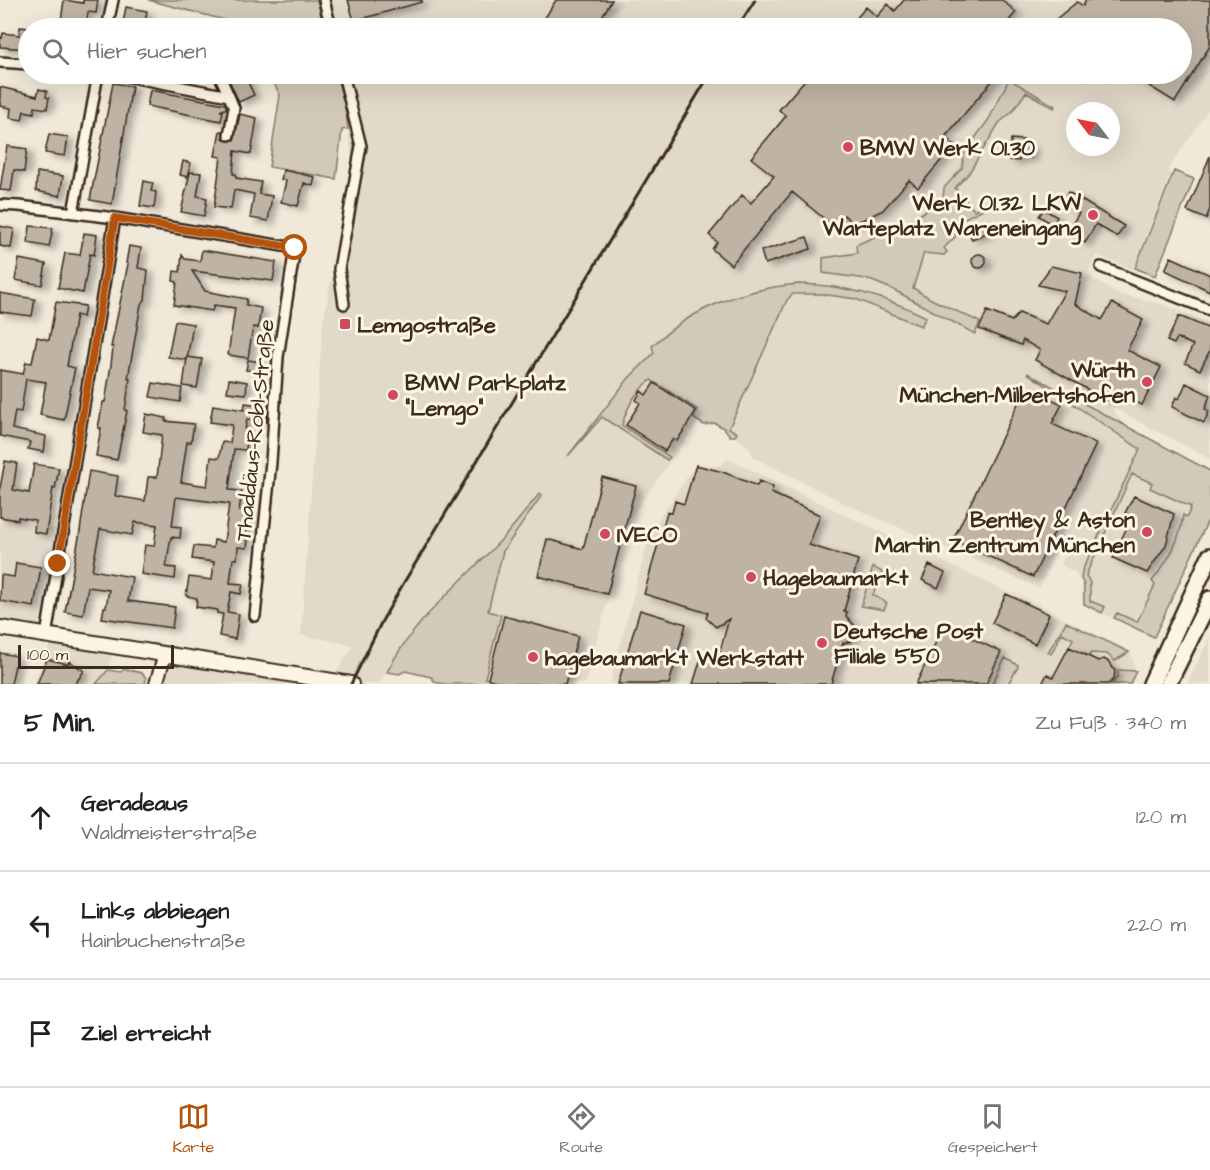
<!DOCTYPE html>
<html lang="de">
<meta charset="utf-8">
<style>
:root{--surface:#fff;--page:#f6f6f6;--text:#202124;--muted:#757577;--line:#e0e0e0;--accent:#b45309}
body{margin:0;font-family:"Architects Daughter",sans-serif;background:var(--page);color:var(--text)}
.compass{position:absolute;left:1066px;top:102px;width:54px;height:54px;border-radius:50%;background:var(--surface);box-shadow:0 6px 24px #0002;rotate:302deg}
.scale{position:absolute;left:18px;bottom:15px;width:156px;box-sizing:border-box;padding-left:6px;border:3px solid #3b2a1e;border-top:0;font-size:16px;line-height:21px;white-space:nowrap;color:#3b2a1e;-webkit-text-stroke:4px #fcf5e5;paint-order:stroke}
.stop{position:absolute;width:18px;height:18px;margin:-14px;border:4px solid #b45309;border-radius:50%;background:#fff}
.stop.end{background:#b45309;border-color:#fff;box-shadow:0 2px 6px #0008}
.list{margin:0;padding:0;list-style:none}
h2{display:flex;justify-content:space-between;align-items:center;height:78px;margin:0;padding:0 24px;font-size:26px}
h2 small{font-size:20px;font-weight:400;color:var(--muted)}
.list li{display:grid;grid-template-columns:39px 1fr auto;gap:18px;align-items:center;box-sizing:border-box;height:108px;padding:0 24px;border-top:2px solid var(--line)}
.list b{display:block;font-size:22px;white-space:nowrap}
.list p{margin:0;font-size:20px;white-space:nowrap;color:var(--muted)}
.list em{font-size:20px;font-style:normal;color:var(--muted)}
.icon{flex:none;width:33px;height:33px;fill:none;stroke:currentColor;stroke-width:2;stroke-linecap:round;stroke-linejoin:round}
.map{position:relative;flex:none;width:1210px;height:684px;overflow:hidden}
.search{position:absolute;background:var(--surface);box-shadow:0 6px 24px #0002;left:18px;right:18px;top:18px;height:66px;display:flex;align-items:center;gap:15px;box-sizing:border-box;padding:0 21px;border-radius:33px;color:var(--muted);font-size:22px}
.sheet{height:402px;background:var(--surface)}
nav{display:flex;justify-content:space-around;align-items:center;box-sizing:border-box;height:84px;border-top:2px solid var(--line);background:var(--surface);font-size:16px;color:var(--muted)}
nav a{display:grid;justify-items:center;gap:3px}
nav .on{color:var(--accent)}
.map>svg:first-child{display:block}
.built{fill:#e1d9c9;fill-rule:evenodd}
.green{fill:#d2c9ba;stroke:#867a6c;stroke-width:1.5}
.building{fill:#beb3a4;stroke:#3b2a1e;stroke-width:1.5;filter:url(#shadow)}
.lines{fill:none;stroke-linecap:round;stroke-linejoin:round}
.minor-casing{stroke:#3b2a1e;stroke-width:14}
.tertiary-casing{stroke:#3b2a1e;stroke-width:16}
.secondary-casing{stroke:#3b2a1e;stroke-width:18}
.primary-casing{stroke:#3b2a1e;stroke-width:20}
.minor{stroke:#fcf5e5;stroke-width:9}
.tertiary{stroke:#fcf5e5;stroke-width:12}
.secondary{stroke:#fcf5e5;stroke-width:14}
.primary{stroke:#fcf5e5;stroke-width:15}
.rail{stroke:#3b2a1e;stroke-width:3}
.route{stroke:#b45309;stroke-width:8}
.poi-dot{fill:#d1495b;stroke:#fcf5e5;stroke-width:2}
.labels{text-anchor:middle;stroke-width:6;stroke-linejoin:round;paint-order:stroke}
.poi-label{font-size:22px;font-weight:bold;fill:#3b2a1e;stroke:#fcf5e5;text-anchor:start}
.street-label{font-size:22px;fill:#3b2a1e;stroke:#fcf5e5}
</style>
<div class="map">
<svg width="1210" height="684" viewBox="0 0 1210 684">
<defs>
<filter id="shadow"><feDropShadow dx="6" dy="3.5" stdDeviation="3" flood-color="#0004"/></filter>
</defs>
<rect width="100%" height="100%" fill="#f0e9d9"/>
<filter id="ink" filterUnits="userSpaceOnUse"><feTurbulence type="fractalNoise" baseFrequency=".0167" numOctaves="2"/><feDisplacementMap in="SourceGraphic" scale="12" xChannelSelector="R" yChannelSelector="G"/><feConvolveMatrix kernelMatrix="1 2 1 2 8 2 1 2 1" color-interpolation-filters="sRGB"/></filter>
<g filter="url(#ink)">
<path class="built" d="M317,0H1210V107L1168,170L1171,174L1133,269L1096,255L1087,274L1115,293L1161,304L1210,323V459L1111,407L1125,426L1210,473V517L1155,637L1082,604V582L1075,572L1061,565L1070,546L1062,541L1039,588L852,507L753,457L749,447L704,414L635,511L627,529L585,684H483L501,616L488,612L503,551L542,496L502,539L455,585L407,638L379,684H145L146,678L164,654L331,681L353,645L301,635L323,321L353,167L345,106L336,74H1182V28H325ZM1075,111H1111V147H1075Z
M728,459L1130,651L1136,671L1131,684H610L650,532L696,464L713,468L721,465Z
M0,483L29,488L24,523L61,530L45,635L114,648L108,670L96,684H33L50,645L1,636L0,639Z
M1210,636V684H1187Z"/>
<path class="green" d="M148,0H317L324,28H245L241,22L236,23Z
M269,74H336L345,106L348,129L342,130L336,179L269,167L280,95Z
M1009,79L1055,106L1054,108L1026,92L1012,112L999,123L969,173L955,188L974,210L999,198L1001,200L951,225L956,236L944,248L947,252L944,255L924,253L913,288L931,299L980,322L975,334L892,289L867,279L823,273V258L857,253L856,245L908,222L943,200L944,188L962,168L964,153L989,119Z
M1174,171L1194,179L1155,276L1135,268Z
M798,284C844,285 885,296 926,317L921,326L856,299L821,294H793L787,300L729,428L737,433L735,436H730L725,429L715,423L704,425L693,418L698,410L651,380C635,392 628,405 622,425L670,457L667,460L602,417L568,456L628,379L654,353L652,346C692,308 743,289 798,284Z
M1027,373L1210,471V516L1154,637L1114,618L1117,613L1137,622L1155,585L1152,581C1168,561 1180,541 1183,515L1187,517L1191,507L1150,488L1152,483L1132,474L1086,575L1090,583V601L1105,607L1102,613L1084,604V585L1081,579L1082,571L1140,449Z
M540,493L542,495L503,551L488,611L501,615L485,678L509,684H443L435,682L431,677L405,671L399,674L387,672C414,619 462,582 502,539C515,525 528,508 540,493Z
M873,567L882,572L873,595L887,603L884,610L861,606Z
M1066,622L1129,652L1115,661L1107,654L1091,653L1089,656L1069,647L1073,639L1062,633L1051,654L1048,652Z
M1005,658L1018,665V667L1008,684H992Z
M124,669L142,673L146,678L145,684H96L108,670L121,672Z
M1118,670L1136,671L1130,684H1112L1118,676Z"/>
<path class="building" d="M64,0L83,3V0H98L96,13L88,12L86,26L61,21Z
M348,0H422V2L354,21Z
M556,0H612L595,28H563L545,18Z
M904,0H1002L1016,12L1003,28H848L866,7L877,17L888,4L895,11Z
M1086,0H1210V46L1175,102L1130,74H1182V28H1058L1050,24L1077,2L1083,6Z
M126,7L147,11L144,28H122Z
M20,27L28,28V49L0,47V37L2,38L3,33L19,35Z
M226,74H244L254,95L239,102Z
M810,74H998L945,137L954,145L918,188L909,180L883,210L854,224L844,215L834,227L792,192L731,265L712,249L717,242L709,235L742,195L751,203L774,176L751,158L786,116L779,110Z
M113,83L132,86L112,204L90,200Z
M0,87L37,96L39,89L47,91L46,97L49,98L47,109L35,107L34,113L24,111L22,120L10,118L11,108L0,106Z
M150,90L225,104L227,108L220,111H223L221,121L147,106Z
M240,114L257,118L251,154L235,151L233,174H236V178L261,182L259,194L272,196L268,221L250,218L254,194L234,190L231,209L214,207L221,157L215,156L220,131H223V137L225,140H234Z
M49,134L68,137L65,156L45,153Z
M1011,139L1023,140V145L1032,146L1031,158L1019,157V161L1009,160Z
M7,146L27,149L24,172L14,170L11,191L0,190Z
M1210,156V209L1206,219L1187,211Z
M183,161L191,163L188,177L180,175Z
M283,170L315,177L313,186L304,183L298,206L281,202L286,181L281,180Z
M37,172L63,176L60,196L36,191Z
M190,172L201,173L197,196L207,198L204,216L181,212Z
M144,181L153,183L151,191L156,192L154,208L140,206Z
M1068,192L1124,226L1117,237L1096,224L1085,243L1067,232L1079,213L1062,203Z
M1044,209L1057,217L1053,225L1039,216Z
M984,220L989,232L972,239L967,228Z
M0,226L14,229L11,248L0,246Z
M30,226L53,228L49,247L28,243Z
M84,233L97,235L94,255L90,254L83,293L58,288L65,253L80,255Z
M807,237L811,249L765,264L761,251Z
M129,246L141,248L138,268L148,270L145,300L141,304L128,378H130L125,410L127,411L117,460L96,456L101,428H98L103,402H105L111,365L113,347H111L128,264L126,263Z
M202,250L276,262L273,281L192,271L205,291L247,299L246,305L261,308L258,328L253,327L248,358L228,355L235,308L214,305L212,311L174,305L177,282L173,281L174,271L180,272L182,255L185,259L200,261Z
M972 261a7 7 0 1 1 14 0a7 7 0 1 1-14 0Z
M1171,257L1210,275V291L1165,270Z
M19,259L46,264L42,285L15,280Z
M1051,266L1082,273L1075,304L1102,320L1112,303L1143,320L1127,350L1161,367L1142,405L1113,391L1108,401L1035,360L1040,350L1023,340L1021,345L979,329L987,311L1012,321L1019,313L1046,324L1065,291L1038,285Z
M0,293L35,299L32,316L0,312Z
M56,302L85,306L83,317L76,315L67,366L75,368L64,420L40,415L46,382L26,379L21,412L15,411L12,429L46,436L44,452L28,449L30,442L0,436V370L23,374L26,362L32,363L37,337L49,340Z
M1179,316L1210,329V350L1200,370L1185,363L1193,345L1177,338L1174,344L1167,341Z
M175,321L193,324L187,360L168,357Z
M187,357L202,359L197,388L183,386Z
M248,360L261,362L260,371L246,370Z
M229,379L247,382L246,394L227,392Z
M153,383L182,388L180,402L150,397Z
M654,383L696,411L677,441L673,439L665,451L626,425L640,403L636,400L641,391L646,395Z
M1186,383L1210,395L1205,409L1209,411L1204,423L1172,407L1176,397L1179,399Z
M1026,387L1062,404L1052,424L1096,444L1033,577L953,540Z
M245,403L268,406L266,422L247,419L244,436H247L246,450L234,449L229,490L242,491L239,511L249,512L245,539H248L247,548L238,547L237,559H233L230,583L243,584L241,594L231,592L227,612L239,614L235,639L219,636L223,614L217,613V610L196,607L197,598L186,596L189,577L212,580L214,562L192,559L194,546L213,548L214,540L224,542L229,504L176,497L172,526L181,527L180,538L171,537L166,567L176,568L175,579L141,574L145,545L154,546L157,525L135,522L132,535L100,529L92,570L132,577L128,601L175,607L172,628L102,618L104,607H106L109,590L88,587L83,615L65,612L79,537L89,471L118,476L115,496L145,501L148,477H157L162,435L143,432L146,414L166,418L165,421L194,424L191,442H187L181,482L207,486L211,457L219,458L222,442L230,443L232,425L210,422L213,405L244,410Z
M5,461L17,463L13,490L29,493L34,464L59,468L55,489L53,488L46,534L34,532L35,520L18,517V520L0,517V488Z
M696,465L723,472L757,486L759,481L773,487L771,493L820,515L809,545L858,560L844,611L847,612L846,616L856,627L852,641L843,643L831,684H693L703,652L718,658L729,619L716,627L706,618L708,613L644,594L667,512L672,513L675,501L684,504Z
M602,477L636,486L607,594L538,576L547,539L583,549Z
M1134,496L1174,514L1166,545L1147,573L1113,558L1132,516L1125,513Z
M16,563L41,567L34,607L0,601L1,575L14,577Z
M929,565L945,573L938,588L922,580Z
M1006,594L1049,614L1035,644L992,623Z
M640,610L686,624L669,684H618Z
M504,616L578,636L565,684H509L488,679Z
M944,625L1001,652L986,684H916Z
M1069,647L1098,661L1104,659L1109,662L1115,671L1114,679L1109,684H1042L1047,674L1053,677Z
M0,653L17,656L11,684H0Z
M47,659L68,664L69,661L84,671L75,684H37Z"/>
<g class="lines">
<g class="minor-casing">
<path id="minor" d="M324,0L331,28
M107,28L113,0
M0,62L28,64
M115,74L229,96L219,74
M343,74L361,146L339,269L344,304
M229,96L234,108L229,135
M0,205L19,206L115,218L295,248L278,357L271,462L255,616
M73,213L98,74
M1101,267L1210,310
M46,636L115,218"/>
</g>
<g class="tertiary-casing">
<path id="tertiary" d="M156,684L165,654"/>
</g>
<g class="secondary-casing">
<path id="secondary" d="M0,628L351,684"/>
</g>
<g class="primary-casing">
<path id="primary" d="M1151,684L1210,556
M1168,684L1210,599"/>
</g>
<use href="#minor" class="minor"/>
<use href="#tertiary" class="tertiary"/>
<use href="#secondary" class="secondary"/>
<use href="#primary" class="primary"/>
<path class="rail" d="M737,28L755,0
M351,684L382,621L403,584L710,74"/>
</g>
</g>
<g class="lines" filter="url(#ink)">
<path class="route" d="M58,564L115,218L295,248"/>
</g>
<g class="poi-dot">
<circle cx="848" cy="147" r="6"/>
<circle cx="1093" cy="215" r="6"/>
<rect x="339" y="318" width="12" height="12" rx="3"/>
<circle cx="1147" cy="382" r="6"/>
<circle cx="393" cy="395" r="6"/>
<circle cx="1147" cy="532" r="6"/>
<circle cx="605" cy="534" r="6"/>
<circle cx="751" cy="577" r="6"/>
<circle cx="822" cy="643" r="6"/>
<circle cx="533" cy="657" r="6"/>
</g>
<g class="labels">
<g class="poi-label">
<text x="860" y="155">BMW Werk 01.30</text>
<text x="1081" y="210" text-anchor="end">Werk 01.32 LKW<tspan x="1081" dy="25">Warteplatz Wareneingang</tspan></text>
<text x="357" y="332">Lemgostraße</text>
<text x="1135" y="377" text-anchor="end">Würth<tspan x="1135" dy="25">München-Milbertshofen</tspan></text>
<text x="405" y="390">BMW Parkplatz<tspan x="405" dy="25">"Lemgo"</tspan></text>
<text x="1135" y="527" text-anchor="end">Bentley &amp; Aston<tspan x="1135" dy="25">Martin Zentrum München</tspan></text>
<text x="617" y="542">IVECO</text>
<text x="763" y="585">Hagebaumarkt</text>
<text x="834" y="638">Deutsche Post<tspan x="834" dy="25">Filiale 550</tspan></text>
<text x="545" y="665">hagebaumarkt Werkstatt</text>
</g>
<g class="street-label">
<text transform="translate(254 430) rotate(-84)" y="8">Thaddäus-Robl-Straße</text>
</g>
</g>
</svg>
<svg class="compass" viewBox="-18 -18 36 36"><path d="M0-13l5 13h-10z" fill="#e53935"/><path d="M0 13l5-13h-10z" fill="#757577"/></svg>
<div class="scale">100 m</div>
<div class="stop" style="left:295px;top:248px"></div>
<div class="stop end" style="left:58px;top:564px"></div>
<div class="search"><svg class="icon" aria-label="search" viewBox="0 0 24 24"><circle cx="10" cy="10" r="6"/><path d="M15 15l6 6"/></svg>Hier suchen</div>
</div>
<section class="sheet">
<h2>5 Min.<small>Zu Fuß · 340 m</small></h2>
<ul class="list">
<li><svg class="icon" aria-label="ahead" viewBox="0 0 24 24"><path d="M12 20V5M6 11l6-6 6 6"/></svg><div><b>Geradeaus</b><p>Waldmeisterstraße</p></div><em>120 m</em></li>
<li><svg class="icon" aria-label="left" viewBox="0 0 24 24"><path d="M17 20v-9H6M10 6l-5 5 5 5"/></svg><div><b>Links abbiegen</b><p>Hainbuchenstraße</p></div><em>220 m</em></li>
<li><svg class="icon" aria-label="arrive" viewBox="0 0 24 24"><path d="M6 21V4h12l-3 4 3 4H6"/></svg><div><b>Ziel erreicht</b></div></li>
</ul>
</section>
<nav>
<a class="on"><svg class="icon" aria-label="map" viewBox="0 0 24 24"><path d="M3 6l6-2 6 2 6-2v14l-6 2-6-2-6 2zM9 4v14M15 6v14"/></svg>Karte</a>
<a><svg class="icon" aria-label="directions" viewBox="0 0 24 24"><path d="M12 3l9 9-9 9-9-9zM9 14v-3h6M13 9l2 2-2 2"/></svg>Route</a>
<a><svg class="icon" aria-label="saved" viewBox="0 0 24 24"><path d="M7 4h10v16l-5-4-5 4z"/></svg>Gespeichert</a>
</nav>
